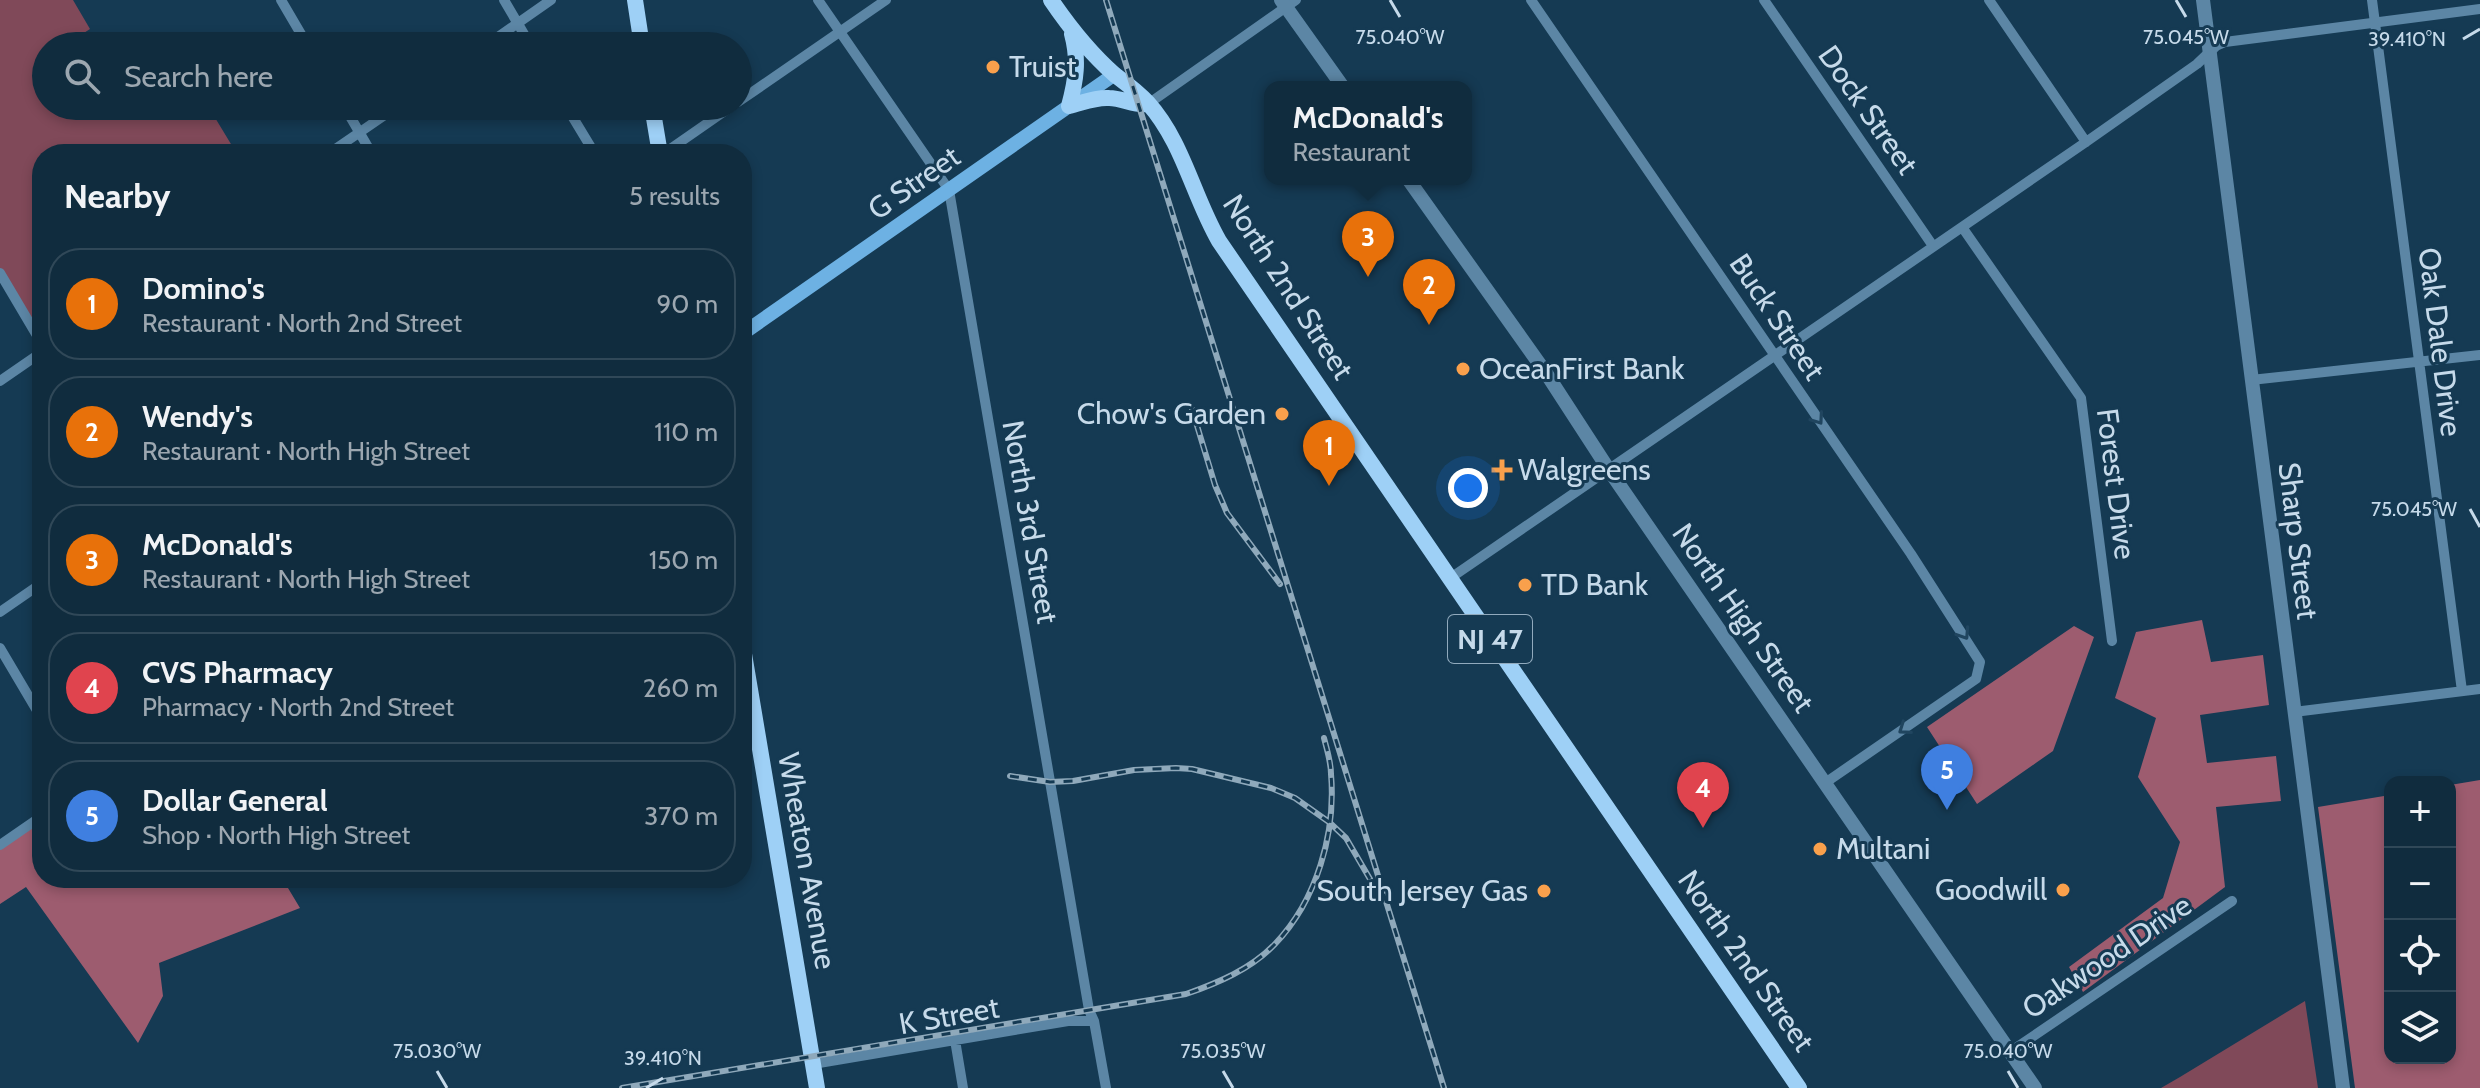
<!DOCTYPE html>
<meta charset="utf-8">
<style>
:root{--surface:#102c3e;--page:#193445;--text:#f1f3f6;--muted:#9ca7b0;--line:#304858;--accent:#8abfa5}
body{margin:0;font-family:Cabin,sans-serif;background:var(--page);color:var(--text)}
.controls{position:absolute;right:24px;bottom:24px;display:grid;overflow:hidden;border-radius:16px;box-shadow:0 4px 12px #0003}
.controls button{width:72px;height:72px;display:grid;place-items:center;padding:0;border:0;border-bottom:2px solid var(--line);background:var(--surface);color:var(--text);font:40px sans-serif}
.you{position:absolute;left:1468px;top:488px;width:28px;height:28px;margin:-20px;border:6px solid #fff;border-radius:50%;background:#1a73e8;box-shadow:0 0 0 12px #1a73e833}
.badge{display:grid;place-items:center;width:52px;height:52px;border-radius:50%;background:var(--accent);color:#fff;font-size:26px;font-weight:700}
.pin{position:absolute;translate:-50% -66px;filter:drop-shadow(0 2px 4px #0008)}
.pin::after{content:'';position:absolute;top:42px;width:28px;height:24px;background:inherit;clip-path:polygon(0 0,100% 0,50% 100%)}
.popup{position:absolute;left:1264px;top:81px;width:208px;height:104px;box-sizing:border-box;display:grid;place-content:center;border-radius:16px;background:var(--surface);filter:drop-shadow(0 2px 6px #0005);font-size:26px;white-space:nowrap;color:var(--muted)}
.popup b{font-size:30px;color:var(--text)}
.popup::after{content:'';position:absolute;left:50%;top:100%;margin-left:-16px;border:16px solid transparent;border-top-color:var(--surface)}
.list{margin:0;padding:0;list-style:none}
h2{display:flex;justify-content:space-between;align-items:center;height:104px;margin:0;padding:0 32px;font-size:34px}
h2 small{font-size:26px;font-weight:400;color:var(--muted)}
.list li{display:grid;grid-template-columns:52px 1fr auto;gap:24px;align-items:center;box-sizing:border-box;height:112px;margin:0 16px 16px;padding:0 16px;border:2px solid var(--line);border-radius:32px}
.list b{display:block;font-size:30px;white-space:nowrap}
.list p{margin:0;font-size:26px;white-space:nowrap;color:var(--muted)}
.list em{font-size:26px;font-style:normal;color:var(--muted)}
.icon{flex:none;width:44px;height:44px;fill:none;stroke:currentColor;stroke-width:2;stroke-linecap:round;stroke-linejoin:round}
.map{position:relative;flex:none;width:2480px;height:1088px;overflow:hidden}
.search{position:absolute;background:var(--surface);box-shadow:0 4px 12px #0003;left:32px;top:32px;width:720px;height:88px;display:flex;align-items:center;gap:20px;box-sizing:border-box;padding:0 28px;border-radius:44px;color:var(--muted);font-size:30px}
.panel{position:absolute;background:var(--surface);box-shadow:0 4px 12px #0003;left:32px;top:144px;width:720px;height:744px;border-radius:32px}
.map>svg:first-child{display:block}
.green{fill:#804959}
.forest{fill:#9d5c6f}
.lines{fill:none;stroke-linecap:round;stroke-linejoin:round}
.minor{stroke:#5c86a5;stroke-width:10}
.tertiary{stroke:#5c86a5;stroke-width:14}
.secondary{stroke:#6db1e3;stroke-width:14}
.primary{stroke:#9ed0f6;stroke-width:16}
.rail-casing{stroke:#8fa9bb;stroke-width:6}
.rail{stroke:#153a53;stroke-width:3;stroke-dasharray:9;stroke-linecap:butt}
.oneway{stroke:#20455f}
.ticks{fill:none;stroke:#c6daea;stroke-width:3}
.poi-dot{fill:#f9a04c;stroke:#153a53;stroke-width:3}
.labels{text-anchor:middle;stroke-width:6;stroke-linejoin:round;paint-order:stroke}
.shield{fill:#153a53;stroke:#91aabd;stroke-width:2}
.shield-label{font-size:28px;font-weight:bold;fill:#c6daea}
.poi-label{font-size:30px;fill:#c6daea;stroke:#153a53;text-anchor:start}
.street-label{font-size:30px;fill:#c6daea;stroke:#153a53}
.ticks-label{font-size:20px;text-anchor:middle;fill:#c6daea;stroke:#153a53;stroke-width:6;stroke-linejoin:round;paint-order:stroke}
</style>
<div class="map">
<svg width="2480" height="1088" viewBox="0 0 2480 1088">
<rect width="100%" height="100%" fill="#153a53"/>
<path class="green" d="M0,0H73L90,29L67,44L68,46H46V106H229L214,116L237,154H42V343L0,273Z
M2305,1001L2318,1088H2161L2180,1077Z"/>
<path class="forest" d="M2202,620L2211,662L2263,655L2269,705L2200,715L2207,763L2276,756L2281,801L2216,807L2225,887L2083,992L2069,967L2163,898L2180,842L2138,777L2156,718L2115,698L2136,632Z
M2074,626L2094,637L2053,751L1977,804L1927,727Z
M2480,780V1088H2355L2318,807L2390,795V1058H2450V785Z
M42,815V878H282L300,908L159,963L163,996L138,1043L26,887L0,904V844Z"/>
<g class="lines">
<path class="minor" d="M281,0L308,46
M504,0L531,46
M818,0L949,190L1089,1010L1094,1021L1106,1088
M1531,0L1911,554L1980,662L1976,679L1825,783
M1764,0L1933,246
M1989,0L2086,142
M2372,0L2462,691
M485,46L551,0
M738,102L886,0
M1148,104L1296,0
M344,106L372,154
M566,106L595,154
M328,154L398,106
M663,154L732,106
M1962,227L2081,398L2112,641
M0,273L42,344
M2251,380L2480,355
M0,381L42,352
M1449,579L2086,142L2197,64L2216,46L2225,42L2480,9
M0,612L42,583
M0,648L42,719
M2294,712L2480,689
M0,845L42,816
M955,1040L963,1088
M2010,1052L2232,901
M813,1064L1068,1021H1094"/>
<path class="tertiary" d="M1281,0L1343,87
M2203,0L2343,1088
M1408,179L1546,373L1609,470L2035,1088"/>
<path class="secondary" d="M742,334L1115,74"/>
<path class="primary" d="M635,0L642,46
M1051,0C1070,28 1090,53 1115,75C1127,84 1138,92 1148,103C1183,142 1193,196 1219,241L1799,1088
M652,106L660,154
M1069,106C1082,103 1095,97 1109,98C1123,98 1134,106 1148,104
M1069,106C1076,80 1079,60 1072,34
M742,642L817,1088"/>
<g class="rail-casing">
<path id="rail" d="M1106,0L1444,1088
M1192,409L1215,485L1227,513L1280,584
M1010,776L1050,782L1073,781L1134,770L1176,768L1192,769L1271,788L1295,798L1329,822L1346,838L1370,879
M622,1088L1186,994C1218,983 1251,969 1275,944C1317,900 1336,833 1331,774C1331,762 1327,750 1324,738"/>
</g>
<use href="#rail" class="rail"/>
</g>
<defs><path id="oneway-chevron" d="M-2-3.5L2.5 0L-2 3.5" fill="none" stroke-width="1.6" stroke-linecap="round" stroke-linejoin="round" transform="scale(2)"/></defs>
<g class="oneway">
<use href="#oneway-chevron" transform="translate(1818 419) rotate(55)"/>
<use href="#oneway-chevron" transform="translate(1964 634) rotate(57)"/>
<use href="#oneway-chevron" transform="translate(1904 729) rotate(145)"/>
</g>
<path class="ticks" d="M1390,0L1400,17M2176,0L2186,17M2463,39L2480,29M2470,509L2480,527M437,1071L447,1088M1223,1071L1233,1088M2008,1071L2018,1088M646,1088L663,1078"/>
<g class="poi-dot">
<circle cx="993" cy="67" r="8"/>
<circle cx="1463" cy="369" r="8"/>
<circle cx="1282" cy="414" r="8"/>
<path d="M1498 458h8v8h8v8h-8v8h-8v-8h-8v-8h8z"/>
<circle cx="1525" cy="585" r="8"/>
<circle cx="1820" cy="849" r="8"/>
<circle cx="2063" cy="890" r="8"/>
<circle cx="1544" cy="891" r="8"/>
</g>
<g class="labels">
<rect class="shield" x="1448" y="615" width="84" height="48" rx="6"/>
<g class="shield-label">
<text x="1490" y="649">NJ 47</text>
</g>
<g class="poi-label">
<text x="1009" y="77">Truist</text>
<text x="1479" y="379">OceanFirst Bank</text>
<text x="1266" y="424" text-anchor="end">Chow's Garden</text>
<text x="1518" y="480">Walgreens</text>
<text x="1541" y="595">TD Bank</text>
<text x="1836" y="859">Multani</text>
<text x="2047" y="900" text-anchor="end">Goodwill</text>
<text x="1528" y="901" text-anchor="end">South Jersey Gas</text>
</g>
<g class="street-label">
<text transform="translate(1868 110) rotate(55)" y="10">Dock Street</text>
<text transform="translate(914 183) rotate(-35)" y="10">G Street</text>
<text transform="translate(1288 287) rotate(57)" y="10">North 2nd Street</text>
<text transform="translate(1777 317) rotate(56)" y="10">Buck Street</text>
<text transform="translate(2440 342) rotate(83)" y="10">Oak Dale Drive</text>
<text transform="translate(2116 484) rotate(83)" y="10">Forest Drive</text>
<text transform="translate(1030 522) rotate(80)" y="10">North 3rd Street</text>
<text transform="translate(2298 541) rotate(83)" y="10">Sharp Street</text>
<text transform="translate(1743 618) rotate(55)" y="10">North High Street</text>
<text transform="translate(807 861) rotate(80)" y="10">Wheaton Avenue</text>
<text transform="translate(2107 957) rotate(-34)" y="10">Oakwood Drive</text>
<text transform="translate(1746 961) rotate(55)" y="10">North 2nd Street</text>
<text transform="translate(949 1016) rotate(-10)" y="10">K Street</text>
</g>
</g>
<g class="ticks-label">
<text x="1400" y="44">75.040°W</text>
<text x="2186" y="44">75.045°W</text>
<text x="2407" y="46">39.410°N</text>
<text x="2414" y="516">75.045°W</text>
<text x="437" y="1058">75.030°W</text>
<text x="1223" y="1058">75.035°W</text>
<text x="2008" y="1058">75.040°W</text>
<text x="663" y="1065">39.410°N</text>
</g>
</svg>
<div class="controls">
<button>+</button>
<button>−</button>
<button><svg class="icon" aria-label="locate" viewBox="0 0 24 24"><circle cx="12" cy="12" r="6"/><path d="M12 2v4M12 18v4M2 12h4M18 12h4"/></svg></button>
<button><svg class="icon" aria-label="layers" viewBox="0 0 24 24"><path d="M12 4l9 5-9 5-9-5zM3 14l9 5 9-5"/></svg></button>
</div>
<div class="you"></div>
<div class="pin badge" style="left:1329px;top:486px;background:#e8710a">1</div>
<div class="pin badge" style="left:1429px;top:325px;background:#e8710a">2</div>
<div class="pin badge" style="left:1368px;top:277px;background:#e8710a">3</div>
<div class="popup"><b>McDonald's</b>Restaurant</div>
<div class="pin badge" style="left:1703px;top:828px;background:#e0444e">4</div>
<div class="pin badge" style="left:1947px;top:810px;background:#3f7fe0">5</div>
<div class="search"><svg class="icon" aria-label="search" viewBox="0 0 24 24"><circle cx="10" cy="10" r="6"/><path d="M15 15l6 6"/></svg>Search here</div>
<section class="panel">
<h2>Nearby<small>5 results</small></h2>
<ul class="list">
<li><span class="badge" style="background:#e8710a">1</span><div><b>Domino's</b><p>Restaurant · North 2nd Street</p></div><em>90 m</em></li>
<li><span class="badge" style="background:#e8710a">2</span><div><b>Wendy's</b><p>Restaurant · North High Street</p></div><em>110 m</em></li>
<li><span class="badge" style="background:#e8710a">3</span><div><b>McDonald's</b><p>Restaurant · North High Street</p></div><em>150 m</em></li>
<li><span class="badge" style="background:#e0444e">4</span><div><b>CVS Pharmacy</b><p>Pharmacy · North 2nd Street</p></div><em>260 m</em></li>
<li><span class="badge" style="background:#3f7fe0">5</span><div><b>Dollar General</b><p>Shop · North High Street</p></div><em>370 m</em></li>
</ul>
</section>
</div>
